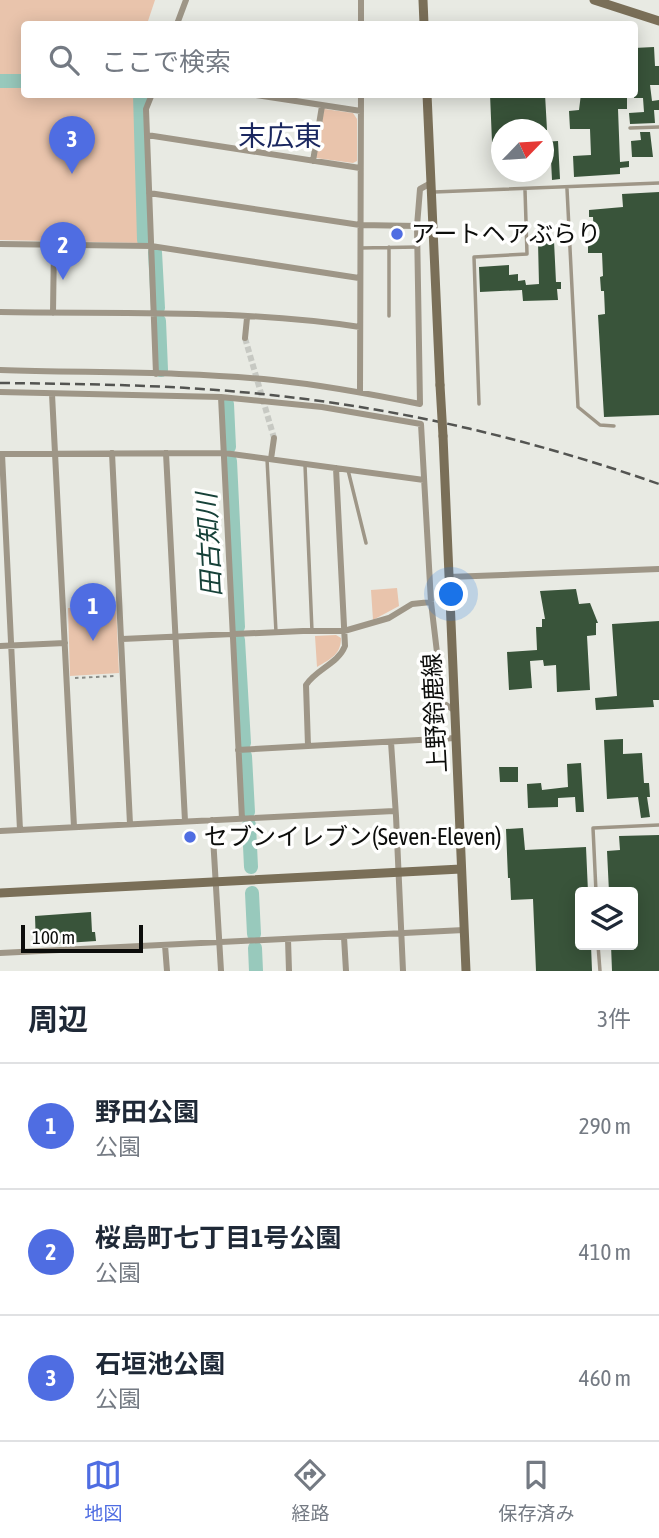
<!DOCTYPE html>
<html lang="ja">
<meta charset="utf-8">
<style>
:root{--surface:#fff;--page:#f2f2f3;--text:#1f2937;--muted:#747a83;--line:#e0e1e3;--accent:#4f6de2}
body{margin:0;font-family:"Asap Condensed","Noto Sans JP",sans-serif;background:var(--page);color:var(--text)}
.controls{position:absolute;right:21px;bottom:21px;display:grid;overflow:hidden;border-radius:7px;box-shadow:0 4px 18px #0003}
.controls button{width:63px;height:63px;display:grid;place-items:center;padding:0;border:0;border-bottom:2px solid var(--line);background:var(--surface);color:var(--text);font:35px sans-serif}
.compass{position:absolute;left:491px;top:119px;width:63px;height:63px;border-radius:50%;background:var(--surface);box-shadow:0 4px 18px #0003;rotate:65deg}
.scale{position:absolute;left:21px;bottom:18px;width:122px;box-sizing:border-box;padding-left:7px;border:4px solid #0c0d0b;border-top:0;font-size:19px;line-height:24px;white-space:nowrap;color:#0c0d0b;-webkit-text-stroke:5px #fffffe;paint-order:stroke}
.you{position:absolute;left:452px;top:595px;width:24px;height:24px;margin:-18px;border:5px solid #fff;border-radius:50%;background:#1a73e8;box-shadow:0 0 0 10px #1a73e833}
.badge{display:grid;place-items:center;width:46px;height:46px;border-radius:50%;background:var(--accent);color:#fff;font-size:23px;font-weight:700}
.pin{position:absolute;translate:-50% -58px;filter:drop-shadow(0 2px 4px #0008)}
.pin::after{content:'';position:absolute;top:37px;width:24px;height:21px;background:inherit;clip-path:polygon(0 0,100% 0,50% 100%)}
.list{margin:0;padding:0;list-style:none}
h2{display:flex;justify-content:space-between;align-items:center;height:91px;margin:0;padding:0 28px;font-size:30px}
h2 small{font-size:23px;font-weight:400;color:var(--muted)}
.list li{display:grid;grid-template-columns:46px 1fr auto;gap:21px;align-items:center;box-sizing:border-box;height:126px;padding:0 28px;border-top:2px solid var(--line)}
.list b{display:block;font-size:26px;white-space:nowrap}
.list p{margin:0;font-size:23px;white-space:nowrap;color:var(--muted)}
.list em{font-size:23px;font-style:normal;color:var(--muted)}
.icon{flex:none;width:38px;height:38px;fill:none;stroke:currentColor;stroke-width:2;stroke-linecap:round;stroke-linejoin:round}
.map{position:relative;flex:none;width:659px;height:971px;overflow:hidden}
.search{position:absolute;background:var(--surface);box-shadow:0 4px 18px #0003;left:21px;right:21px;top:21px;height:77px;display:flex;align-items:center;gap:18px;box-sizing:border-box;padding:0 24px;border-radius:7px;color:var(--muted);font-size:26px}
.sheet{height:469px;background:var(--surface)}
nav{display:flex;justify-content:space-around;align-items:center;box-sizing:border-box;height:98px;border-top:2px solid var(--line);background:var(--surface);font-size:19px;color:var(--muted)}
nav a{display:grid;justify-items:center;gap:4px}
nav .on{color:var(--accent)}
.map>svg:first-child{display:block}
.green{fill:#e9c4ac}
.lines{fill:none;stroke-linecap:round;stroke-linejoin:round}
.river{stroke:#98c9bc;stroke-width:14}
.building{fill:#39543a}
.street-tunnel{stroke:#c7c9c3;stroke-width:6;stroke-dasharray:6 3;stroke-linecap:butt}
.path{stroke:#898b86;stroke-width:2;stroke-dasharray:3.5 3.5;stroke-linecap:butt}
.lane{stroke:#9e9687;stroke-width:3.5}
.street{stroke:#9e9687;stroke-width:6}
.secondary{stroke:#7a6f58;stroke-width:9}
.rail{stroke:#535451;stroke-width:2.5;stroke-dasharray:10 5;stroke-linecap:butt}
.secondary-bridge{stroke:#7a6f58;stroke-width:9}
.poi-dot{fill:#4f6de2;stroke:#fffffe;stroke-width:2.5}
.labels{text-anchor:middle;stroke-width:7;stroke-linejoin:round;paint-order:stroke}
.poi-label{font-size:24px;fill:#0c0d0b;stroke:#fffffe;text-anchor:start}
.street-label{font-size:24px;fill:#0c0d0b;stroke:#fffffe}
.water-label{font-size:26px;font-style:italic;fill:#164138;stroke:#fffffe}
.quarter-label{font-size:28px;fill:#1a275f;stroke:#fffffe}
</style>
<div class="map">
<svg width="659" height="971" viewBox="0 0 659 971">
<rect width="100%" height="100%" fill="#e8eae3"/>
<path class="green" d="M0,0H155L147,24H24V94L140,95L146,239L143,243L0,240Z
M324,109L353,113L357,119V161L353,163L316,158Z
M397,588L399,606L373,620L371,590Z
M116,606L119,673L70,676L68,608Z
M336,635L341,638C341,655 330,659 317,667L315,636Z"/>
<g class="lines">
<path class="river" d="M0,81H24
M140,94L144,240
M155,252L158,308
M159,321L161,370
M227,404L229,447
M230,461L238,627
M238,640L244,743
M245,756L248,812
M249,825L251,867
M252,893L254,934
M255,948L256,971"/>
</g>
<path class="building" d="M654,47L655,66H659V85H650L652,101L659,100V110H654L655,123L630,124L629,113L644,112L643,98H634V48Z
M490,94H545L547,130H501V142H492Z
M581,94H627V109H618L620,162L629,161V167L620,168V174L574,177L573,156L591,155L590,129H570L569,111L579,110Z
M640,132H650L653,157H632L631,141L641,140Z
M558,141L560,179L552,180L551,160H543V142Z
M659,192V415L604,417L598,315L605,314L604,291H601L600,277L603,276L602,253H588V241H594L593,217H589V210L623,207L622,194Z
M554,241L556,282H561V289H557L558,300L523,301L522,290L480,292L479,267L509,265V275L518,274V281L525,280L526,285L539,284L538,242Z
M576,589L579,604L590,603L598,623H596V635L587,636L590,690L557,692L556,665L544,666L543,660L530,661L532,688L509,690L507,652L537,650L536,627H542V619H545L540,591Z
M659,621V700H653L654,707L596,710L595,698L617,696L612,624Z
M623,739V754L642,753L644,783H649L650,797H647L650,817L641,818L638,797L607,799L604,740Z
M581,763L584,812H576L575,797L558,798V807L528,808L527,784L541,783L542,790L568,787L567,764Z
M499,767H518V782H500Z
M523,828L525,850L586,847L588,892H580V945H591L592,971H536L533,899L511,900L510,878H508L506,829Z
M659,835V971H612L611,945H633V892H609L607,851L620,850L619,836Z
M91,912L92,932H95L96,941L36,945L35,916Z"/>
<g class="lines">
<path class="street-tunnel" d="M245,338L274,438"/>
<path class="path" d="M71,605L111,603
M75,678L115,676"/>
<path class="lane" d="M630,128L659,127
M567,189L578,407L600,425L614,426
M434,192L659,183
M360,248L418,247
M389,316V247
M479,404L474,257L527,254L525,190
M267,459L276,632
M305,465L312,631
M348,470L366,543
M596,892L593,828L659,825
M598,945L600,971"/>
<path class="street" d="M177,24L186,0
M361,24V0
M152,94L146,109L156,374
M250,94L361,111
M147,135L360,168
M313,161L322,106
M149,193L360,225L417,226
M0,244L151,246L359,278
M0,312C119,314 242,309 360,327
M53,313L54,244
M245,338L247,318
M0,370C91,373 182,371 273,380C323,385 371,394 420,404L417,226L420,189L431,183
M360,391L361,94
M0,392L221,397L322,407L421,424L431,602L443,703L454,710
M52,394L74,827
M221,397L242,819
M112,453L130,824
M166,453L185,821
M0,454L224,453L424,480
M2,454L20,830
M271,459L274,438
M336,468L345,646C338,664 316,669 306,685L308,746L456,738
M448,577L659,569
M122,639L303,631H344L389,618L412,604L431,602
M0,646L65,643
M391,742L396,816L403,971
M238,750L308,746
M212,820L221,971
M0,831L394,811
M344,937L346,971
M288,939L289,971
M165,945L167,971
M0,953L464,930"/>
<path class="secondary" d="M423,0L424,24
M594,0L659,21
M427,94L440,385
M443,436L466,971
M0,893L461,869"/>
<path class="rail" d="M0,383C90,384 181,385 271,395C404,409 533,440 659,484"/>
<path class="secondary-bridge" d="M440,385L443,436"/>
</g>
<g class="poi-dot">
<circle cx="397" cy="234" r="7"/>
<circle cx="190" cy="837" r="7"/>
</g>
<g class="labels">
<g class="poi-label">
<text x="411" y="242">アートヘアぶらり</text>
<text x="204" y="845">セブンイレブン(Seven-Eleven)</text>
</g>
<g class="street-label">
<text transform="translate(435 713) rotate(-93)" y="8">上野鈴鹿線</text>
</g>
<g class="water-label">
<text transform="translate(209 545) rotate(-93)" y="9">田古知川</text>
</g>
<g class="quarter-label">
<text x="280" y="146">末広東</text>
</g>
</g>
</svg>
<div class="controls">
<button><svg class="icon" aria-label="layers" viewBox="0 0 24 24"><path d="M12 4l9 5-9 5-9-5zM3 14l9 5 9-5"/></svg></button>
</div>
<svg class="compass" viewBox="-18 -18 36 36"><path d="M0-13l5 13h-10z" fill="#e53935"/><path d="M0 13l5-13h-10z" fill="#747a83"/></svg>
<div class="scale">100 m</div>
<div class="you"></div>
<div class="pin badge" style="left:93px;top:641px">1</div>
<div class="pin badge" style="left:63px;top:280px">2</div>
<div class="pin badge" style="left:72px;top:174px">3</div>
<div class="search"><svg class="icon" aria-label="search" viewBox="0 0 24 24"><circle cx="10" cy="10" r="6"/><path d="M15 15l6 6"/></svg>ここで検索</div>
</div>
<section class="sheet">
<h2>周辺<small>3件</small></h2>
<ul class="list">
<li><span class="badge">1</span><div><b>野田公園</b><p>公園</p></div><em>290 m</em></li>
<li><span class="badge">2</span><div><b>桜島町七丁目1号公園</b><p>公園</p></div><em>410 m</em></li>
<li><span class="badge">3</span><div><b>石垣池公園</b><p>公園</p></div><em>460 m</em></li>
</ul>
</section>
<nav>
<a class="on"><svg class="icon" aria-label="map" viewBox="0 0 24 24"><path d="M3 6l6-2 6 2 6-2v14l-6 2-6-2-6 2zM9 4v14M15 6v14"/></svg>地図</a>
<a><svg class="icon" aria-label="directions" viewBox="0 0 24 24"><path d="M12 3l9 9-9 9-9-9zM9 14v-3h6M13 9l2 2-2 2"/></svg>経路</a>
<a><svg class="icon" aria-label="saved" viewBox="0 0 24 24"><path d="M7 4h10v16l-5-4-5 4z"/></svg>保存済み</a>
</nav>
